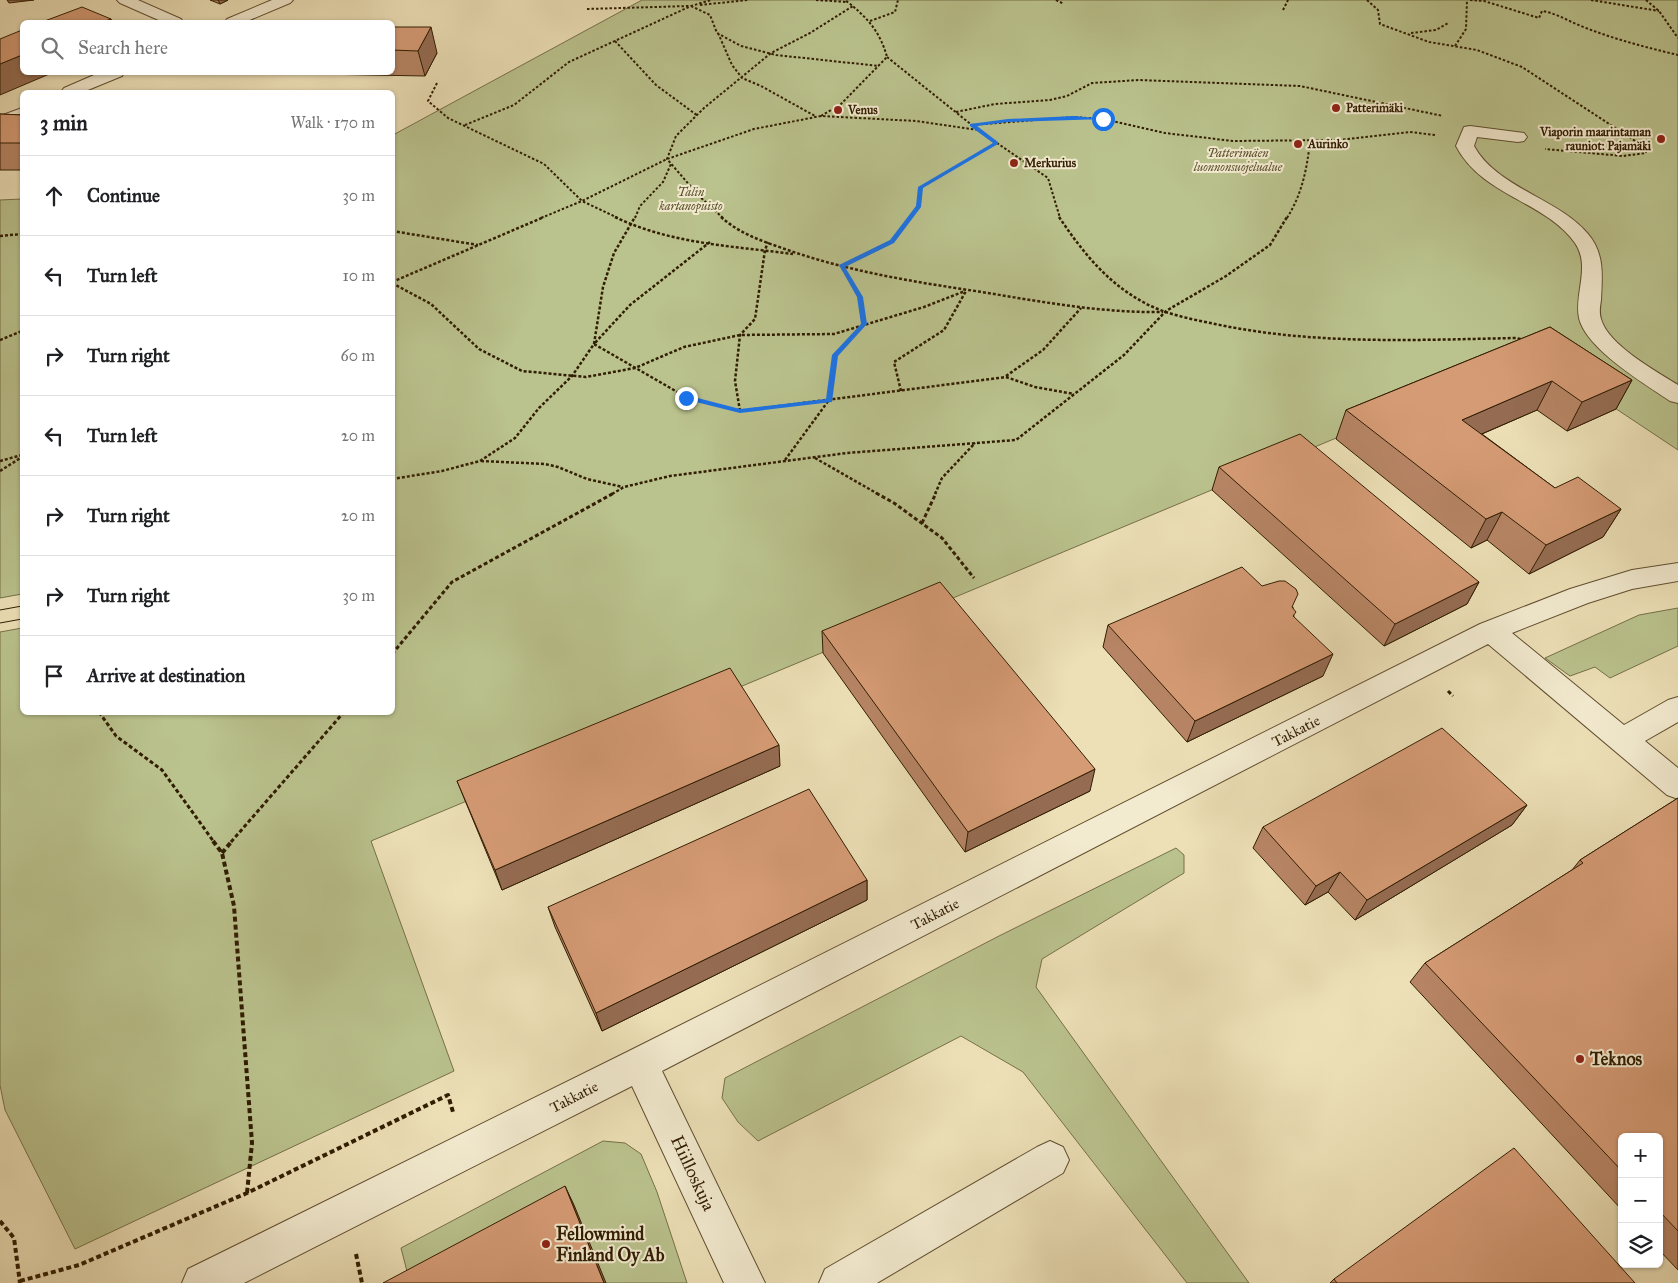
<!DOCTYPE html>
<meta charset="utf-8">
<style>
:root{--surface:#fff;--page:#f6f6f6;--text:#202124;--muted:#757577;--line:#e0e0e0}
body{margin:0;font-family:"IM FELL Great Primer",serif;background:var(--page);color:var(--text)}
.controls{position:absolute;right:15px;bottom:15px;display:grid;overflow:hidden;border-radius:8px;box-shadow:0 1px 4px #0004}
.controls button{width:45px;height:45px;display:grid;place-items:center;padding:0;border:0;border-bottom:1px solid var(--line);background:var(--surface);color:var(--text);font:25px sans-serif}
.stop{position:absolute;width:15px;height:15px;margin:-11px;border:4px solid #1a73e8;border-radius:50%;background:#fff}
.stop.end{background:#1a73e8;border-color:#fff;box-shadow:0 1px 5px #0008}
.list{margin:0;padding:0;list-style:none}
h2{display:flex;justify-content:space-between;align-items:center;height:65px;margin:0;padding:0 20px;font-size:21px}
h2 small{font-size:16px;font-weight:400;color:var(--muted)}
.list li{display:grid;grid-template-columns:32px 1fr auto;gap:15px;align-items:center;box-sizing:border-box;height:80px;padding:0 20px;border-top:1px solid var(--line)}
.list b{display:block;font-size:19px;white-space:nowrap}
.list em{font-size:16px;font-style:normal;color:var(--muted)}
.icon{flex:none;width:28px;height:28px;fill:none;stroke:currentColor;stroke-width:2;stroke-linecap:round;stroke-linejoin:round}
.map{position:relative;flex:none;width:1678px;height:1283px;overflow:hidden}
.search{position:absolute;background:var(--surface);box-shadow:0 1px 4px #0004;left:20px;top:20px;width:375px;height:55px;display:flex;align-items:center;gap:12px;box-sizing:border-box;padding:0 18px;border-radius:8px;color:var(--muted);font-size:19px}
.panel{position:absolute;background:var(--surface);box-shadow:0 1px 4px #0004;left:20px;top:90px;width:375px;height:625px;border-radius:8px}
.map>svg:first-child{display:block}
.green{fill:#bac28d;stroke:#767048}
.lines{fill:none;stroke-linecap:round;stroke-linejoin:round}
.minor-casing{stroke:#604e2f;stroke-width:2}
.path-far3{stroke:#311d02;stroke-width:2;stroke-dasharray:2.5 2;stroke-linecap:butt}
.path-far2{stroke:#311d02;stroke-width:2.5;stroke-dasharray:3 2;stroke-linecap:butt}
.path-far1{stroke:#311d02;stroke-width:3;stroke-dasharray:4 2.5;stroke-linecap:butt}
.path{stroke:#311d02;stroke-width:4;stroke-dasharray:5 3;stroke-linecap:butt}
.minor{fill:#f3ebd0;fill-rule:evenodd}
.tram{stroke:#311d02;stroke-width:1}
.wall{fill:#b78565;stroke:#311d02}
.shaded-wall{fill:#956c52;stroke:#311d02}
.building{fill:#d59b75;stroke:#311d02}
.route{fill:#1a73e8}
.poi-dot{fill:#8f2418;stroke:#f3ebd0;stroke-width:2}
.labels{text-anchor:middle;stroke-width:4;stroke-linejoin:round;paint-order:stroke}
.far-poi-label{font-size:12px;font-weight:bold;fill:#311d02;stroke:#f3ebd0;text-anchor:start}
.far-park-label{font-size:12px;font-style:italic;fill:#5a4f2c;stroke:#f3ebd0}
.street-label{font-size:15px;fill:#311d02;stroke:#f3ebd0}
.near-poi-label{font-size:18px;font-weight:bold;fill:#311d02;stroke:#f3ebd0;text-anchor:start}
.near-street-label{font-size:18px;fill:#311d02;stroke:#f3ebd0}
</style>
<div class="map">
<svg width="1678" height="1283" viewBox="0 0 1678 1283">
<rect width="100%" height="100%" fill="#ede0b7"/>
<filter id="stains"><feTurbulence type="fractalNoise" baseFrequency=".004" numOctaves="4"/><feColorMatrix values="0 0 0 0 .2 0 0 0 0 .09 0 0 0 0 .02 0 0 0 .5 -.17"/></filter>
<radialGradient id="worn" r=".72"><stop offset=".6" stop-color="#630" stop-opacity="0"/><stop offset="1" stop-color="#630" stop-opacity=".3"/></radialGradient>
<path class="green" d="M642,0H1678V450L1535,355L371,841L454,1071L75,1249L5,1110L0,1085V632L22,628V712H392L393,135Z
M22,199V594L0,598V200Z
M1678,608V646L1610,678L1595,667L1570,676L1545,658L1639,615Z
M1176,848L1184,855V873L1042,959L1036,987L1249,1283H1187L1023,1072L961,1036L758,1141L738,1122L722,1098L725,1078L999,936Z
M603,1141L625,1143L641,1154L657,1192L687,1283H410L401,1248Z"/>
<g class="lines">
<g class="minor-casing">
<path id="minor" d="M117,0H138L181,19L183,22H163L120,3Z
M272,0H293L290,3L245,22H225L227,19Z
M101,72H124L122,76L83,92H61L64,88Z
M22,108V119L0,128V116Z
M1470,126L1524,133L1527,137L1524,141L1518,142L1477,137L1474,146C1497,188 1558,198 1588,234C1605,254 1602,276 1601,300C1600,306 1599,313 1601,319C1608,345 1656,371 1678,385V403L1670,401C1645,384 1586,349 1579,318C1574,294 1591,266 1575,243C1545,201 1482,196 1456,146L1464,127Z
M1678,563V581L1632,589L1588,603L1512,633L1624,725L1668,700L1678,697V722L1645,741L1678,768V799L1667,795L1488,644L662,1071L765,1283H724L632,1086L244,1283H182L188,1269L627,1052L1480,624L1570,589L1632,570Z
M1050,1141L1063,1147L1069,1160L1063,1173L877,1283H819L825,1269L1037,1147Z"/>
</g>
<path class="path-far3" d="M816,0L847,2
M1056,0L1064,4
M1367,0L1378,10L1380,24L1429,42L1477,50L1522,67L1646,148V153L1623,156L1545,149
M1470,0L1484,1L1539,18L1542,11C1556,13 1568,21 1581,26C1613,39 1645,47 1678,55
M1591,0L1659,11
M1646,0L1659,11L1678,38
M700,5L748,0
M691,6L710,15L717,33L741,46L776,55L879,66
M587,9L689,6
M1283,10L1288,0
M870,21L895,12L898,0
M718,33L732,65L742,78L761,86L815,116
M1411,33L1436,30L1448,23
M615,41L656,85L698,116
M1455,46L1466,29L1467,0
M887,57L978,130L1048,178L1060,218
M437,83L428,101L448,118L544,164L582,201L618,218
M956,112L995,104L1050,100L1067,96L1092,83L1139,80L1300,86L1443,116
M821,116L841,104L887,57C880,31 866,16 845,0
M465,125L514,105L569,62L691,6L711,0
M972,125L1074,117L1103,119L1165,133L1233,141L1339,140L1410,132L1435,135
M541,218L582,201L667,159L754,129L821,116L916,121L978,130
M635,218L640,206L663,182L671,164
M723,218L699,196L667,159L676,136L704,108L771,53L810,33L853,6
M910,218L919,207L920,188L996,143
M1287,218C1302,194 1307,169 1310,141"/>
<path class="path-far2" d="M615,217C671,244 733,246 793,254
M721,217C739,233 759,240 782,248C846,271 914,282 982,292C1042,302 1102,313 1163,312
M1059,217C1082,251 1106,282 1143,302C1164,314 1191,319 1215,324C1314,345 1415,340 1516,338L1525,340
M392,231L478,245
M0,236L22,234
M710,242L630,305L594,344L686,397L740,411L1006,377L1035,387L1074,394
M392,282L544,217
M392,283L431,304L479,349L522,371L586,377L635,368L684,347L740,335L834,334L924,307L965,291
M0,340L22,331
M1006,376L1043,350L1081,308
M901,391L894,362L944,330L966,291
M740,411L735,381L740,335L755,319L765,250L768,242
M815,458L878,494
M785,460L829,400L835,355L864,324L860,297L841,266L892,241L911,217
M0,461L22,455
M481,461L545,464L558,467L587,479L623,487
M0,471L22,457
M392,479L442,471L480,461L515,438L539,408L572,376L594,344L603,287L614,253L635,217
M612,494L624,487L670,476L847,453L1016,440L1124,355L1166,311L1226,276L1270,245L1287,217
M935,494L942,478L975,443"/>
<path class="path-far1" d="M876,493L894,503L942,538L974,578
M922,523L936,493
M392,654L452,582L614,493
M1448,691L1453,696
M99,712L116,736L162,770L214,842
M231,842L344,712"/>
<path class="path" d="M213,841L222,853L234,906L252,1143L247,1193
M222,853L232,841
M0,1221L14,1238L20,1283
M356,1254L362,1283
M20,1281L79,1265L247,1193L448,1095L453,1112"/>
<use href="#minor" class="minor"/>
<path class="tram" d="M0,610L22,606
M0,623L22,619"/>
</g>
<path class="wall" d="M210,0H228L220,4Z
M392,27L437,53L425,76L206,72H392Z
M0,114L22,115V170H0Z
M1550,327L1632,380L1616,409L1567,431L1537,410L1482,434L1555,488L1621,509L1603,537L1529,574L1487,540L1471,548L1336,439L1346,410Z
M1219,467L1479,582L1467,604L1384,646L1212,490Z
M1293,607L1294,617L1323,676L1187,742L1103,647L1108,625Z
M822,631L1090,791L965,852L823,653Z
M780,766L502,890L457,781Z
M1678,798V1270L1659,1250V1137H1622V1210L1410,982L1425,963L1572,870L1580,860Z
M1527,805L1512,825L1355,920L1328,892L1305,905L1253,848L1263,827Z
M867,880V900L602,1031L555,927L548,907Z
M1334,1279L1635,1283H1330Z"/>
<path class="shaded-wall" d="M7,0H34L9,3Z
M218,0H228L220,4Z
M111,19L113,22H102Z
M431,27L437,53L425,76L418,51Z
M22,55V72H54L0,95V64Z
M1632,380L1616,409L1567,431L1582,402Z
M1552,381L1537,410L1449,448L1462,420Z
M1621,509L1603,537L1529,574L1546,545Z
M1502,512L1487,540L1471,548L1486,519Z
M1479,582L1467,604L1384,646L1395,624Z
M1333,654L1323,676L1187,742L1195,721Z
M779,745L780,766L502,890L495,870Z
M1095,769L1090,791L965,852L968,832Z
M1527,805L1512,825L1355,920L1367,900Z
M1340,872L1328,892L1305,905L1316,886Z
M867,880V900L602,1031L596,1013Z
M565,1186L574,1205L606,1283H604Z"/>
<path class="building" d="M82,7L111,19L102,22H42Z
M392,27H431L418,51L392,50Z
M22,30V55L0,64V39Z
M0,114L22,115V143H0Z
M1550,327L1632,380L1582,402L1552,381L1462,420L1555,488L1578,477L1621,509L1546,545L1502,512L1486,519L1346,410Z
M1300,434L1479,582L1395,624L1219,467Z
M1242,567L1262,586L1279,581H1285L1296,589L1298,594L1292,607L1296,612L1293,616L1333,654L1195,721L1108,625Z
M940,582L1095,769L968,832L822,631Z
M730,668L779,745L495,870L457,781Z
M1442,728L1527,805L1367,900L1340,872L1316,886L1263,827Z
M809,789L867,880L596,1013L548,907Z
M1678,798V1231L1659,1211V1137H1622V1171L1425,963L1583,863L1580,860Z
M1514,1148L1635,1283H1337L1334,1279Z
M565,1186L604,1283H383Z"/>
<path class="route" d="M1074,116L1106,119L1008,122L977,126L998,142V144L923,188L921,207L894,243L845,267L863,297L867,324L838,356L832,402L740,413L684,399V396L686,395L740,409L826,399L832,355L861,324L857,297L839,265L890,240L916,206L918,187L993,143L970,126V124L1008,119Z"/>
<g class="poi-dot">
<circle cx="1336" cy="108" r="5"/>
<circle cx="838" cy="110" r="5"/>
<circle cx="1661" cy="139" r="5"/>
<circle cx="1298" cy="144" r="5"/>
<circle cx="1014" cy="163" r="5"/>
<circle cx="1580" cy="1059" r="5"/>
<circle cx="546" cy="1244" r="5"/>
</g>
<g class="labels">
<g class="far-poi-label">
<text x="1346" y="112">Patterimäki</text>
<text x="848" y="114">Venus</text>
<text x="1651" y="136" text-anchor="end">Viaporin maarintaman<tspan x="1651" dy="14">rauniot: Pajamäki</tspan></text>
<text x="1308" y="148">Aurinko</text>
<text x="1024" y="167">Merkurius</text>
</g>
<g class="far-park-label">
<text x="1238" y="157">Patterimäen<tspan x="1238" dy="14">luonnonsuojelualue</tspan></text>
<text x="691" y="196">Talin<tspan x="691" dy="14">kartanopuisto</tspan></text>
</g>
<g class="street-label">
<text transform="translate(1296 731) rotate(-27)" y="5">Takkatie</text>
<text transform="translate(935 914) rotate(-27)" y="5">Takkatie</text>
<text transform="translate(574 1097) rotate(-27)" y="5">Takkatie</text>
</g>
<g class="near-poi-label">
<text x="1590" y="1065">Teknos</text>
<text x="556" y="1240">Fellowmind<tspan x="556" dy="21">Finland Oy Ab</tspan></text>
</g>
<g class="near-street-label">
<text transform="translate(693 1173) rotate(65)" y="6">Hiilloskuja</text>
</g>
</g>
<rect width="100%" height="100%" filter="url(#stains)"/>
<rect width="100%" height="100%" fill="url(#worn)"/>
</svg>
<div class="controls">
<button>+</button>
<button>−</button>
<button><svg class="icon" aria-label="layers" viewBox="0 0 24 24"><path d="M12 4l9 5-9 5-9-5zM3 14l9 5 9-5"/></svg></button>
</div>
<div class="stop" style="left:1103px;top:119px"></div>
<div class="stop end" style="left:686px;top:398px"></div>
<div class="search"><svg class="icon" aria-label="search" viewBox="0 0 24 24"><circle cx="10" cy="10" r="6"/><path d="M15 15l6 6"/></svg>Search here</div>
<section class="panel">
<h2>3 min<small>Walk · 170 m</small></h2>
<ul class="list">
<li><svg class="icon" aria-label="ahead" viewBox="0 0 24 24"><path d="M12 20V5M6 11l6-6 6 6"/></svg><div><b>Continue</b></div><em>30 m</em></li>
<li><svg class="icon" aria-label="left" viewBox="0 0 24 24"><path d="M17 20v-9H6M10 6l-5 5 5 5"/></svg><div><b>Turn left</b></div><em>10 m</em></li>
<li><svg class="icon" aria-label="right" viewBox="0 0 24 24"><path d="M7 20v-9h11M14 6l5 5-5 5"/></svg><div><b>Turn right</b></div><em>60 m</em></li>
<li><svg class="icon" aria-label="left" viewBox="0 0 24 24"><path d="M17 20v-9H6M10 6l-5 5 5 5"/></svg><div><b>Turn left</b></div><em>20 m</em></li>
<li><svg class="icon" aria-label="right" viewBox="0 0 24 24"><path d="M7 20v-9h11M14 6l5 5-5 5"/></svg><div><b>Turn right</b></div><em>20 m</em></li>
<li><svg class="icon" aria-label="right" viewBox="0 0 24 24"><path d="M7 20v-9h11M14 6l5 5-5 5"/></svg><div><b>Turn right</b></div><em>30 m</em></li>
<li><svg class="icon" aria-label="arrive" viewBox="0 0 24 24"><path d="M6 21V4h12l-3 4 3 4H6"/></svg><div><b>Arrive at destination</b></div></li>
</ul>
</section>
</div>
